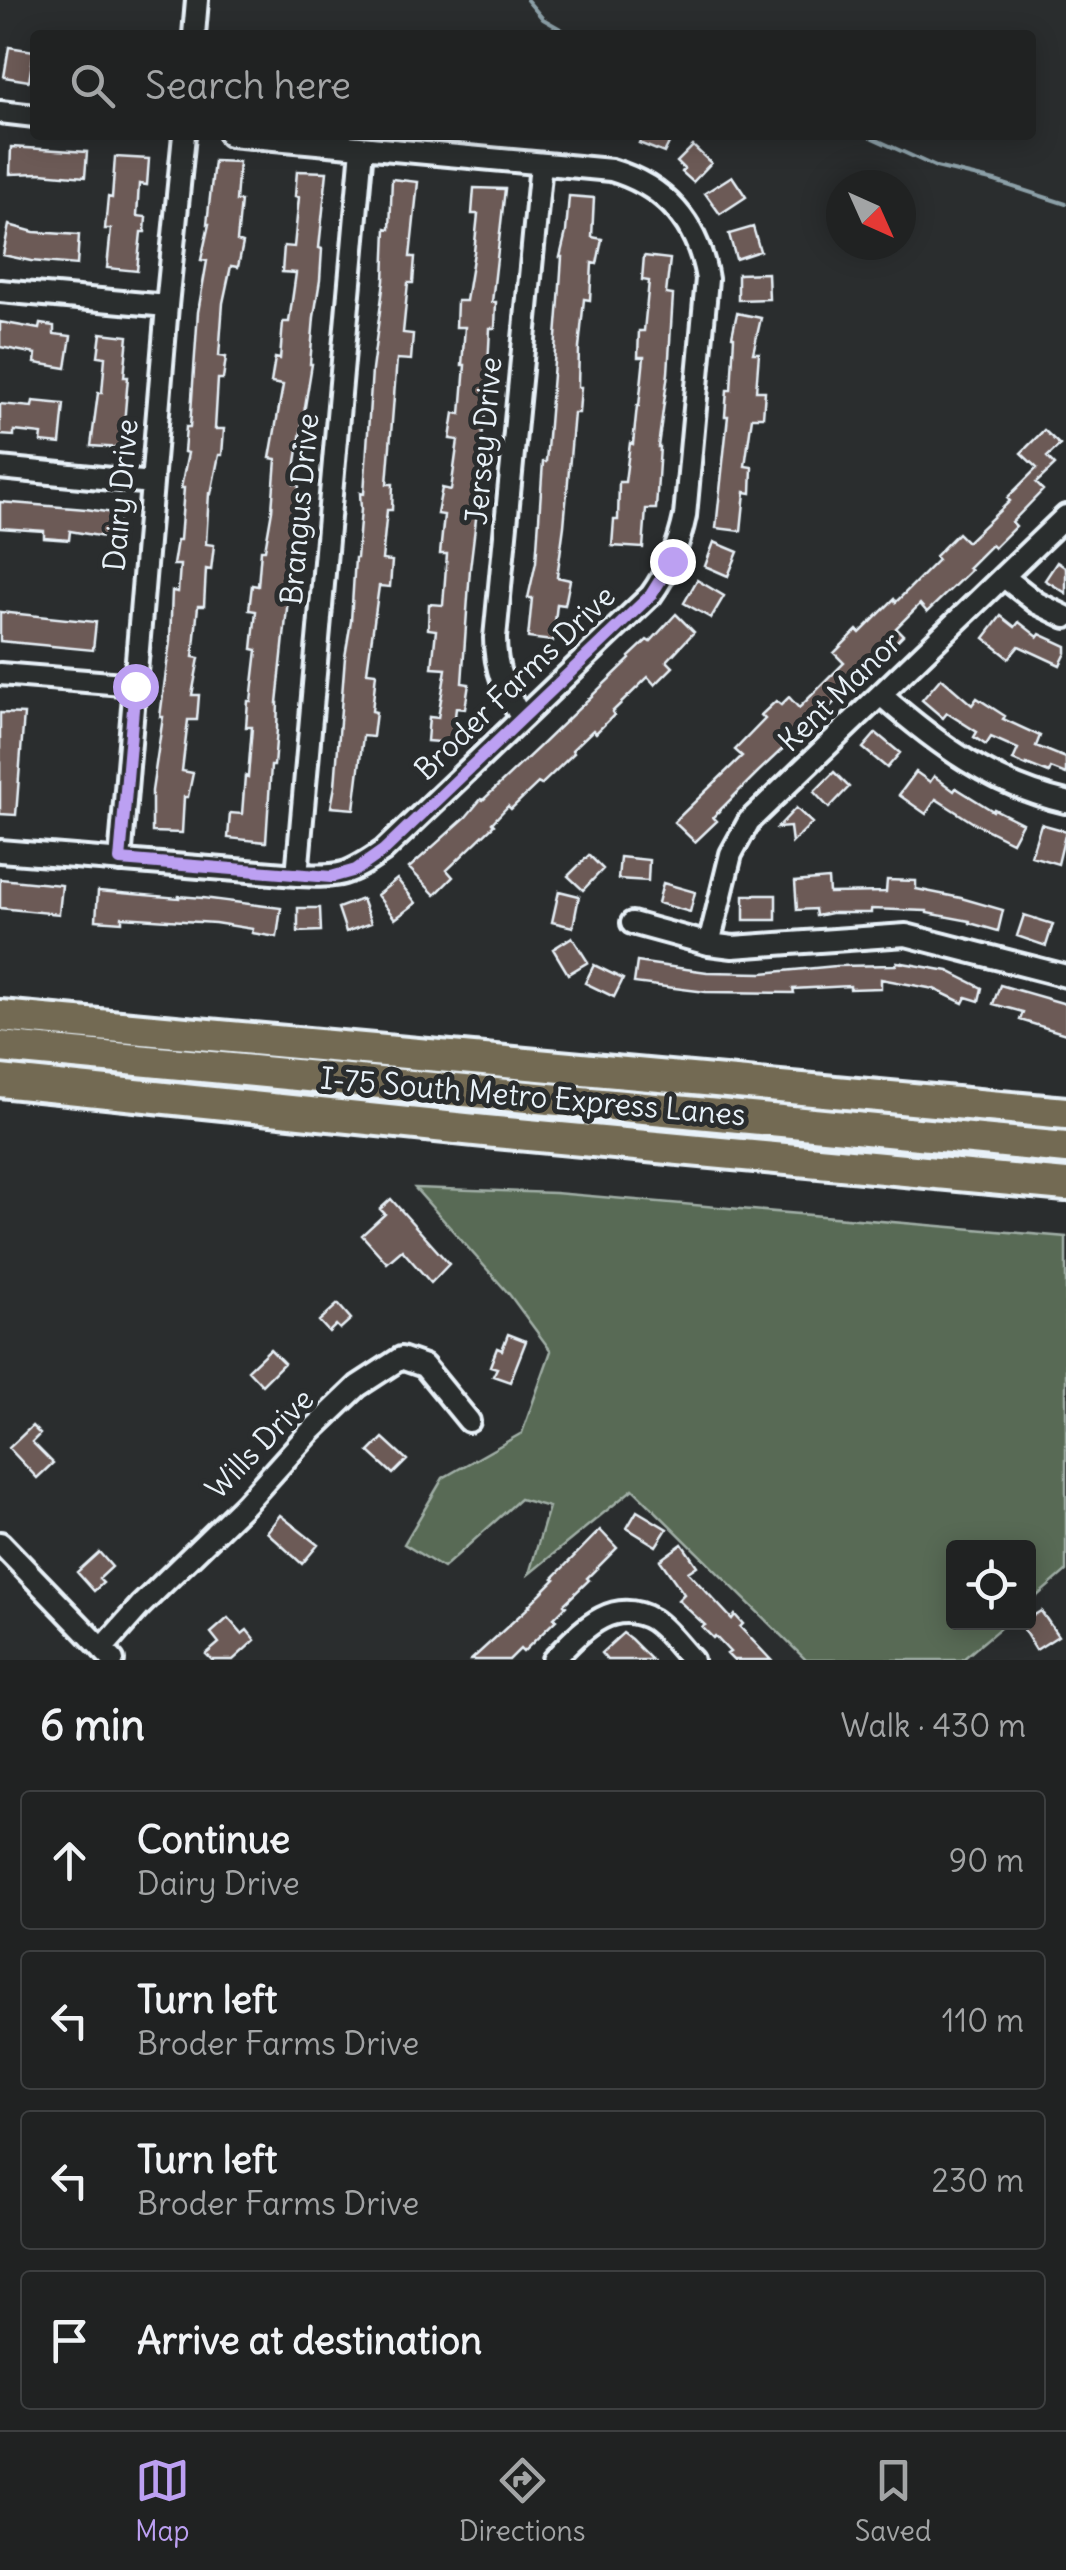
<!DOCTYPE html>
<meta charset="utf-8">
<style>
:root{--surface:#202222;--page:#282a2a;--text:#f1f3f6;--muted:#a2a4a5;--line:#3d3f40;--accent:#bca0f2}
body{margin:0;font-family:Delius,sans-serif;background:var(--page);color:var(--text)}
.controls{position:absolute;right:30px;bottom:30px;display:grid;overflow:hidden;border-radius:10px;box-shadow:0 5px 25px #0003}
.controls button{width:90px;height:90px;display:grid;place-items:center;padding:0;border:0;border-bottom:2px solid var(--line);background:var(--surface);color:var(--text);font:50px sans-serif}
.compass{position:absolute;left:826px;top:170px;width:90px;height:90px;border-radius:50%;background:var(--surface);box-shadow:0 5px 25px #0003;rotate:135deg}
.stop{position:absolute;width:30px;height:30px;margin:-22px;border:8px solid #bca0f2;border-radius:50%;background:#fff}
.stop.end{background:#bca0f2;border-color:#fff;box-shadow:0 2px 10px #0008}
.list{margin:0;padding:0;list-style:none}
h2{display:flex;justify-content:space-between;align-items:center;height:130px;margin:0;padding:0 40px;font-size:42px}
h2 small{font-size:32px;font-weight:400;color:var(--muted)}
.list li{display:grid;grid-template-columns:65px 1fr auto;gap:30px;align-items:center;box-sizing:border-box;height:140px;margin:0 20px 20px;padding:0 20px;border:2px solid var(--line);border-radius:10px}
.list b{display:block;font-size:38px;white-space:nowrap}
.list p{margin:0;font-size:32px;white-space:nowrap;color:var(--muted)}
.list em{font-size:32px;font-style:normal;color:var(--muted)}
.icon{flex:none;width:55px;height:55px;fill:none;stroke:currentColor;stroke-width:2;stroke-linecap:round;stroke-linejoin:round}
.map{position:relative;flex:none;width:1066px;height:1660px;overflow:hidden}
.search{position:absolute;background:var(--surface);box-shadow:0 5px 25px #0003;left:30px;right:30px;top:30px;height:110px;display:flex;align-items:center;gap:25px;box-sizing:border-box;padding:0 35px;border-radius:10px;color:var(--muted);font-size:38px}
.sheet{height:770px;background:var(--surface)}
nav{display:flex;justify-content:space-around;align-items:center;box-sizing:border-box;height:140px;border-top:2px solid var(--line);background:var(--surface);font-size:28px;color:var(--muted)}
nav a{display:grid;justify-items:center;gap:5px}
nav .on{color:var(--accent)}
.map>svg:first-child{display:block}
.green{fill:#586b55;stroke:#a0aea6;stroke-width:2.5}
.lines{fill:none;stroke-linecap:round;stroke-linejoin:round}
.stream{stroke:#8ca0a8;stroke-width:4}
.building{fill:#6c5a57;stroke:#e8f1f8;stroke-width:2.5}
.minor-casing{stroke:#e8f1f8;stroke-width:28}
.highway-casing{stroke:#e8f1f8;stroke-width:38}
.minor{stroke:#2a2d2e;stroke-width:20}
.highway{stroke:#736b52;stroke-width:30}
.route{stroke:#bca0f2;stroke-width:12}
.labels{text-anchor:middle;stroke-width:10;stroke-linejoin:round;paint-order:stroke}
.street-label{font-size:30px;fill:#e8f1f8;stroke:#2a2d2e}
</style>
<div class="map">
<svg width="1066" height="1660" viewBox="0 0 1066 1660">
<rect width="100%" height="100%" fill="#2a2d2e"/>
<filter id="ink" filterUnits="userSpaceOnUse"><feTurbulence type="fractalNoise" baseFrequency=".01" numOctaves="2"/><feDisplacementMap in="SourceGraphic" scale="20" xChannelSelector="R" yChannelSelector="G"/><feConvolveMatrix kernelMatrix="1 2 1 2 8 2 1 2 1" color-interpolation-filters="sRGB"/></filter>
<g filter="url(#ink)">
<path class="green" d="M415,1188L555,1193L1066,1237V1571L1029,1603L1028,1548H954V1622L1006,1623L962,1660H806L633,1489L529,1574L549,1507L520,1499L443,1568L404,1544L443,1478L522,1433L551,1351L509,1294Z"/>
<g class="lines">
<path class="stream" d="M527,0L543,19L571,35
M866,135L936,167L995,181L1066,204"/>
</g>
<path class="building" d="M9,47L34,51L29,81L4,77Z
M643,135H673L664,153L639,143Z
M693,146L711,163L693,182L682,172L684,169L677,162Z
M11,147L87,152L85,177L41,173L10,174Z
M115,157L149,159L147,185L139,184L137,216L146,217L145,232H141L137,271L107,268L111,229H105L108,197L112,198Z
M214,161L239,162L236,201H241L237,241L243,243L238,267L231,266L223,303L219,356L226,357L223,379H218L215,429H224L222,455H219L211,494L209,493L206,544L214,545L211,570L206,569L204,606H198L193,657L199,658L192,695H199L197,720H188L182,771L193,773L188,797H184L182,833L152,832V791L163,717H160L170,641L172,591L178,592L180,565H173L177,540H180L184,488H181L188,453L184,452L186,427H190L198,312L207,261L201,260L209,224H207Z
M297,171L327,172L319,248L322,249L320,280L314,317L310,364H312L295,468L294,484H299L298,499L290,552H293L277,703H278L277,729L274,766H271L266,842L228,838L230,813L242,814L245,776L248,777L252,727H246L248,701H251L257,650L252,649L256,611L249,610L252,585L258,586L261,550H265L272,510L276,459L270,458L283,385L271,383L275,358L280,359L283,322H289L296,273L282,272L284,246L294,247L299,197L295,196Z
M732,176L746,197L720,214L705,193Z
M392,179L418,182L410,257H415L413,283H408L403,333L413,334L411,360L397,359L387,484H393L392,510H387L382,560L392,561L390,587L379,586L367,672L376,673L372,711L376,712L373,737L363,736L354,809L331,807L335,786L345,657L351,621L355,558H357L361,509L360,493L364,494L372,370L384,281L386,228L390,229Z
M474,188L505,189L492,302H496L495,328H490L486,406L475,494H479L470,569L462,683L469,684L465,709L456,708L452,743L427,741L429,717L438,718L446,669L432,668L436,630L428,629L429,604L443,605L447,554H440L444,515L437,514L442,488L451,490L458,440L450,439L454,413L461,414L465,365H462L465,327H456L457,301H466L474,252L478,214H472Z
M569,196L594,198L592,237L602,239L597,264L592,263L590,300L584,299L579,348L578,387H581L579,413H574L564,526L557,577L570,580L565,605L557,604L553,641L528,638L532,598H528L536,562L543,462H546L559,300L562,257H560L566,232Z
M9,225L34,232L79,235L77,265L31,261L3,255Z
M753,227L760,251L736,259L729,234Z
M644,256L670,259L666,294L673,295L668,373L658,447H660L656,509H646L643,548L612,546L614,520H618L619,482H625L630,443L633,444L637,406H639L644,357H638L639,331H644L649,281L642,280Z
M768,273L769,299L738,300V274Z
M737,313L761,318L753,353H759L756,391H765L763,417H752L745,466L752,467L751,493L745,492L741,531L716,528L728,416H725L727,390H731L734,337L732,336Z
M0,322L39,329L40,324L54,326V334L71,336L66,368L35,363L36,354L0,347Z
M101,333L128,336L124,377H128L122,448L91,446L98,393H102L105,357L98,356Z
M33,401L64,404L60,444L41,442L42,434L14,431V436L0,435V404L32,407Z
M1044,430L1060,445L1047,457L1055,465L1036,483L1043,490L1012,522L1016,526L994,548L991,545L968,568L971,570L927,612L920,604L896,628L903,635L892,646L890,644L827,710L825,709L758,772L713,817L717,821L695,842L674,822L742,756L735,750L765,719L761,715L776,701L781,705L789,697L799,708L844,663L834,653L857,630L860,633L894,599L896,602L938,560L935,556L958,533L967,542L1010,501L1007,498L1037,468L1021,453Z
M0,502L86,509L120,514L116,539L70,531L69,540L44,538V531L0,528Z
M714,542L738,552L728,576L705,566Z
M1057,562L1066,568V593L1045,580Z
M697,580L724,596L711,618L684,603Z
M0,612L96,622L93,650L0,641Z
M676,614L694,632L667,661L673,667L655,685L648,677L612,712L614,715L596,733L593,730L572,750L574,753L541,785L538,783L511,809L508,806L492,823L494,825L447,870L453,877L435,895L409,868L466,817L481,799L483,800L539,747L630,659L629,657L647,640L650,642Z
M1001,616L1015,627L1019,622L1038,637L1040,634L1066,646V653L1060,665L1019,646L1009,658L984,638Z
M941,678L972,705L977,698L1005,716L1003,719L1040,736L1036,746L1066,758V774L1051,768L1049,773L1027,764V766L1013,760L1018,749L991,737L986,745L974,737L977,732L947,713L943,718L922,700Z
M0,713L24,714L16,815L0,814Z
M876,733L900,753L887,768L863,748Z
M834,772L849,787L829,808L814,792Z
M916,772L930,782L934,776L954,791L956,788L993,811L994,809L1022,823L1012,842L972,822L936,799L926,814L899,795Z
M796,808L812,823L792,843L790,827L777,828Z
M1041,824L1066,831L1058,864L1031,856Z
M589,855L603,869L583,890L568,876Z
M620,857L649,860L648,881L618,879Z
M0,879L62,885L59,914L0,908Z
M397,879L416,903L395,919L377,895Z
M828,879L829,893L886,892L887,880L916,881V889L961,898L1003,910L998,931L970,923V921L927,913V911L871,909V913H831L816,916L815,909L797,910L795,882Z
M663,883L695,892L690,912L658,903Z
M98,891L179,898V896L203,898L281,908L277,937L252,933L253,929L215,923L122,917V922L96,920Z
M559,891L579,896L573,927L552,922Z
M744,895H776V920H744Z
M362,899L371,923L346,932L338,908Z
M298,908H320L321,931L298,932Z
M1024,915L1053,924L1046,946L1017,936Z
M572,937L588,962L568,974L553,949Z
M637,962L707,972L762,973L836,966L896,965L897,962L948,971L982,988L979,1001L966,997L963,1003L934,989L881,979V988L850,989V986L793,989L794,993L706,992L634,983Z
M594,965L623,979L614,997L585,983Z
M1000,985L1066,1004V1034L1020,1020L1023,1012L993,1004Z
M391,1199L449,1264L431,1283L402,1250L387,1263L362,1235L385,1214L380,1209Z
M338,1304L351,1319L340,1329L336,1325L329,1332L319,1321Z
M508,1334L526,1341L510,1382L493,1376L497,1368L490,1366L497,1348L502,1350Z
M270,1349L284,1363L262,1385L248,1370Z
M32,1426L40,1434L32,1442L53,1463L37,1478L9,1448Z
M383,1438L407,1460L393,1474L369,1452Z
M637,1511L667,1529L656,1546L627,1528Z
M280,1515L318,1545L302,1564L267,1532Z
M600,1530L617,1548L587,1578L589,1580L564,1604L566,1606L554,1618L556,1620L523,1652L520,1649L509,1660H471L530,1606L529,1605L555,1579L553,1578Z
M682,1544L697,1566L688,1572L732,1619L735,1615L743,1624L740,1627L771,1660H733L727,1654L730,1652L715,1636L713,1638L702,1627L705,1625L678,1600L684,1594L660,1560Z
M99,1552L112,1567L99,1579L103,1583L94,1591L77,1572Z
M1041,1611L1058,1636L1036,1650L1020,1624L1028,1622V1619Z
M228,1618L242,1634L247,1630L255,1640L233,1660H212L206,1654L219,1643L211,1633Z
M623,1633L631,1639L652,1660H607L601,1653Z"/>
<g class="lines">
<g class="minor-casing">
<path id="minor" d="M194,35L197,0
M0,112L35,116
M0,291L167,306
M0,468L152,483
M1004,577L1037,603L1066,617
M0,674L135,685
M881,695C937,744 992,785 1066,802
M522,718C505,692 495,670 495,638L541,164
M0,851L297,875C341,877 347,876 383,851L651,595C669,570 679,545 685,516L707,279C698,223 665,186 611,170L230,135
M120,861L167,306L184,135
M297,875L362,148
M632,923L709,944L733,947L906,935L1066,976
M709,944L731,854L749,821L1066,516
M0,1543L113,1660
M102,1649L140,1606L245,1504L309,1433L358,1386L401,1358L424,1366L469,1421
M553,1660C580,1633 611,1595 653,1620C667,1629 680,1648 692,1660"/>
</g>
<g class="highway-casing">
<path id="highway" d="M0,1016L1066,1113
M0,1047L1066,1148
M0,1081L485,1131L1066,1185"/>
</g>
<use href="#minor" class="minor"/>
<use href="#highway" class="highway"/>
</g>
</g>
<g class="lines" filter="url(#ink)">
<path class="route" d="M135,686L120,860L331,877L356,870L383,851L651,595L672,561"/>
</g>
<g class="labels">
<g class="street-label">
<text transform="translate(484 441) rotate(-85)" y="10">Jersey Drive</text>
<text transform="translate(121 495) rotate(-85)" y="10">Dairy Drive</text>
<text transform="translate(300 509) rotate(-85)" y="10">Brangus Drive</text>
<text transform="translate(515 683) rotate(-44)" y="10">Broder Farms Drive</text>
<text transform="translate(840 692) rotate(-44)" y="10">Kent Manor</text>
<text transform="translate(533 1097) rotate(5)" y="10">I-75 South Metro Express Lanes</text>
<text transform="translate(260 1444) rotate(-46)" y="10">Wills Drive</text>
</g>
</g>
</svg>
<div class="controls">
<button><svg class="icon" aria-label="locate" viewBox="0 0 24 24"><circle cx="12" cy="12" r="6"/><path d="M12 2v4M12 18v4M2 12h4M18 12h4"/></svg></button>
</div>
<svg class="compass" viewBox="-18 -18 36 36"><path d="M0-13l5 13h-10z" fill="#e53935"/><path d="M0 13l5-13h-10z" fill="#a2a4a5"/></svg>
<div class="stop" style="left:135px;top:686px"></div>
<div class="stop end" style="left:672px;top:561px"></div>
<div class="search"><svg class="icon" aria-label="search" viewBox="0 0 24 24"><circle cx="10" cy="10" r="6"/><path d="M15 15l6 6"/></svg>Search here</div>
</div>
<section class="sheet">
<h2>6 min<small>Walk · 430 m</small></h2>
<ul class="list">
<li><svg class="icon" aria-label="ahead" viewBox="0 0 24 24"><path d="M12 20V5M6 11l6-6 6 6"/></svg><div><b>Continue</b><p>Dairy Drive</p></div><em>90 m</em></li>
<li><svg class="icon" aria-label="left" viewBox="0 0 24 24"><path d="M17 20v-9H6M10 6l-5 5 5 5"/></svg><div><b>Turn left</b><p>Broder Farms Drive</p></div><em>110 m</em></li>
<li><svg class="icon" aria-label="left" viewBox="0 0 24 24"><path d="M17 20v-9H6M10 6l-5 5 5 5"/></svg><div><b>Turn left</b><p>Broder Farms Drive</p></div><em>230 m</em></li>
<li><svg class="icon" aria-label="arrive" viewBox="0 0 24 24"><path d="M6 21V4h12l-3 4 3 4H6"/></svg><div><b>Arrive at destination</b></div></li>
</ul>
</section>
<nav>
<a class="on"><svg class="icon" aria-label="map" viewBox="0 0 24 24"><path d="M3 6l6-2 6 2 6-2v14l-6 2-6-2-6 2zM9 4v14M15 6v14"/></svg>Map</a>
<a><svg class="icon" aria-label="directions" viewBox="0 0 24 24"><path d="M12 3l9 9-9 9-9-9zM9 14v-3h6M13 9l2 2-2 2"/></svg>Directions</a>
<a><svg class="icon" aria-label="saved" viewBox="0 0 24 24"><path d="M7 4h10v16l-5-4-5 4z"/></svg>Saved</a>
</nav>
